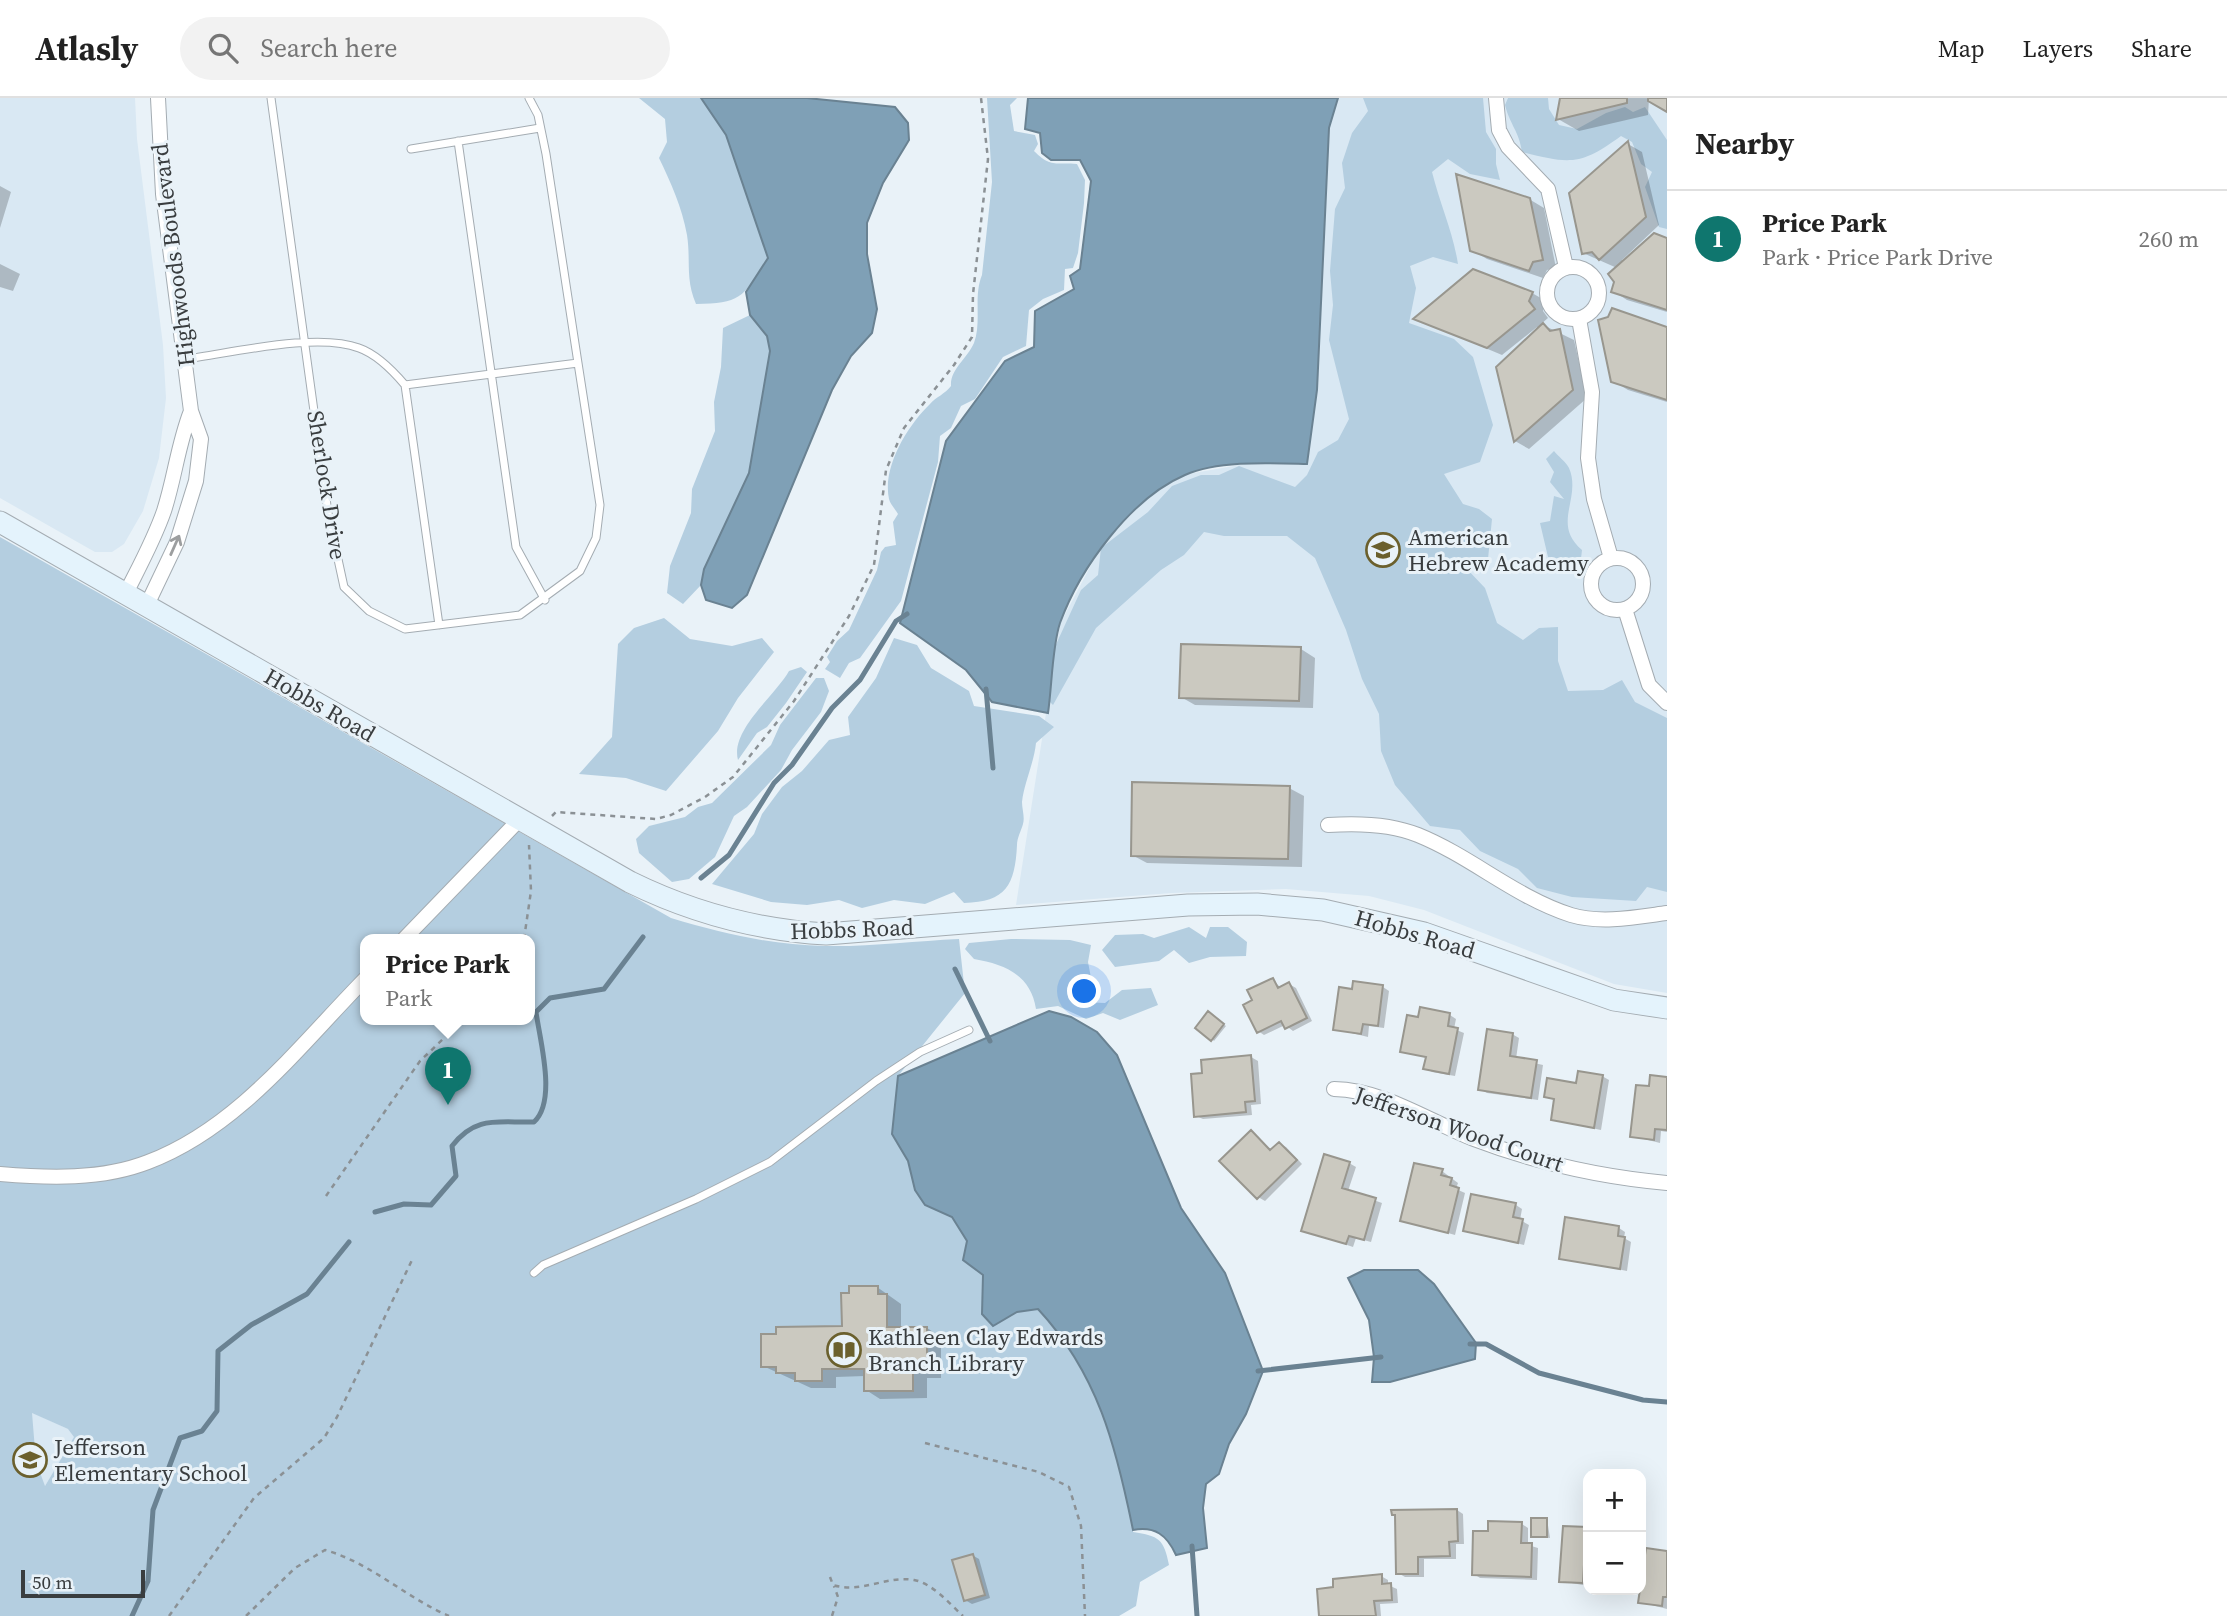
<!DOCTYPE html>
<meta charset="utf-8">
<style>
:root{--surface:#fff;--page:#f2f2f2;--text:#222;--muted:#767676;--line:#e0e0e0;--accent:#0f766e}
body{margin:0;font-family:"Source Serif 4",serif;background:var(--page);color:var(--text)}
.controls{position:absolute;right:21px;bottom:21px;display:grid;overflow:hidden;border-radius:14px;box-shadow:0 7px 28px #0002}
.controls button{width:63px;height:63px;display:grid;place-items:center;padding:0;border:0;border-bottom:2px solid var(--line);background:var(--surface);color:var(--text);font:35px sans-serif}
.scale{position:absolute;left:21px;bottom:18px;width:124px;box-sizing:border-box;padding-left:7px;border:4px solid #393d3f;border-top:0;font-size:19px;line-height:24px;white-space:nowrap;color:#393d3f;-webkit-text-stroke:5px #e9f2f8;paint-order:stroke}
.you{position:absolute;left:1085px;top:894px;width:24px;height:24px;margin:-18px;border:5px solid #fff;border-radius:50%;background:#1a73e8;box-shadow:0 0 0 10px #1a73e833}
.badge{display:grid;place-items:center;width:46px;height:46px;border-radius:50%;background:var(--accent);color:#fff;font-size:23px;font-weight:700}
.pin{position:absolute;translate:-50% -58px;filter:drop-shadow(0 2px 4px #0008)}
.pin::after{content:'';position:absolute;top:37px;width:24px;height:21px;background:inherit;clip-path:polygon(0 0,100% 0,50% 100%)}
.popup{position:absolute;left:360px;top:836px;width:175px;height:91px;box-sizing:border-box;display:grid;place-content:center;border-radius:14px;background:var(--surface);filter:drop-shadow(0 2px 5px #0005);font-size:23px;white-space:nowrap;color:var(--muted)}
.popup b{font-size:26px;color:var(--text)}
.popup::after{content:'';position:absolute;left:50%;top:100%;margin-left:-14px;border:14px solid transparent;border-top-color:var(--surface)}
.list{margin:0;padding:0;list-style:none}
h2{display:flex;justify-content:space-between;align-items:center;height:91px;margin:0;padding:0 28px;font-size:30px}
h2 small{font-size:23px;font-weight:400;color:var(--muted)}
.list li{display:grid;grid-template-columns:46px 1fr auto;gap:21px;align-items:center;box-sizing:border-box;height:98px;padding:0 28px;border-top:2px solid var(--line)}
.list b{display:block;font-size:26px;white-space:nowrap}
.list p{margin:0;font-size:23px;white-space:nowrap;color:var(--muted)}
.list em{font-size:23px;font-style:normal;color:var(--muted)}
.icon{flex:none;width:38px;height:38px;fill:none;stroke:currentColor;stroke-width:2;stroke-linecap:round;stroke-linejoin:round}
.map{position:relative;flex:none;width:1667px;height:1518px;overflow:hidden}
header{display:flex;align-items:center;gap:42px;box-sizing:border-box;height:98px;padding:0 35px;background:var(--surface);border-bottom:2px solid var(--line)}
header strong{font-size:33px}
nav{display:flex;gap:38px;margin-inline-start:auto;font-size:24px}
.search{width:490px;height:63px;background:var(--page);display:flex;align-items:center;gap:18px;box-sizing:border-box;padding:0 24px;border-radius:38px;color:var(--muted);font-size:26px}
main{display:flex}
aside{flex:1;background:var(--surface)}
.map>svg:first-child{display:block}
.built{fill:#d9e8f3}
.green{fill:#b4cee0;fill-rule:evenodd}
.water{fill:#7fa0b6;stroke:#6a8292;stroke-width:2}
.shadow{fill:#0003}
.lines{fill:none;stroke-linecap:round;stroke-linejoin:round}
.stream{stroke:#6a8292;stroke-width:5}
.building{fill:#cbc9c0;stroke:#98968e;stroke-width:2}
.lane-casing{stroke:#a4acb2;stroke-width:9}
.street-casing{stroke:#a4acb2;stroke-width:16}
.secondary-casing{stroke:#a4acb2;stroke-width:23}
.path{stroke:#8b9195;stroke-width:2.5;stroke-dasharray:5 5;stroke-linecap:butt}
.lane{stroke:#fff;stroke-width:7}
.street{stroke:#fff;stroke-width:14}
.secondary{stroke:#e4f3fc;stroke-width:21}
.oneway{stroke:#9c9e9f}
.labels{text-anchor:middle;stroke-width:6;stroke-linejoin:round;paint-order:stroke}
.street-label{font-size:23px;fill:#393d3f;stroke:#e9f2f8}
.poi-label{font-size:23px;fill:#393d3f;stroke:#e9f2f8;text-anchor:start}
</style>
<header>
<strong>Atlasly</strong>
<div class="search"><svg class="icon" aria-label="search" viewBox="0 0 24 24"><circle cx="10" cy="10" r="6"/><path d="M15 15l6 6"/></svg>Search here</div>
<nav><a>Map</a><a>Layers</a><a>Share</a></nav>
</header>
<main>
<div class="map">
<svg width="1667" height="1518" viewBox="0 0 1667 1518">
<rect width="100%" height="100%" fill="#e9f2f8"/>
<path class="built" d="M0,0H135L137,41L163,247L166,300L159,360L143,413L124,446L112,454H95L0,400Z
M1338,0H1667V895L1614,886L1424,812L1369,798L1286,791L1172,795L1016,807L1060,526L1101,448L1152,395L1188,376L1251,365H1307L1329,30Z
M0,1300L77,1335L0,1463Z"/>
<path class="green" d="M639,0H701L726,37L768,160C744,198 742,206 696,206C685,180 691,163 687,137C682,109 671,85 659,60L667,44L665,21Z
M987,0H1017L1010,7L1014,33L1035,37L1038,46L1034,53C1051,70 1056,64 1077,66L1085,82L1084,105L1078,155L1073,170L1065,171L1064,192L1043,201L1029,212L1026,248L1003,259L975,301L961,308L951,330L940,338L938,364L901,503L860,560L849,565L840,580L825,571L830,564L827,559L837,543L849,532L877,472L881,454L885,449L896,447L893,424L898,416C896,412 890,406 889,401C882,369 908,327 930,306C936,299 945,296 951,288C950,271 967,261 974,245C982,223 973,199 982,177L992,84Z
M1363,0H1483L1486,34L1496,51V66L1500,82L1470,76L1448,61L1432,74C1440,106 1453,134 1458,166L1433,159L1410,168L1416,190L1409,225L1454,241L1473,259L1493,327L1480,364L1444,376L1463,406L1479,411L1492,421L1487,471L1466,470L1485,490L1497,525L1523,542L1539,530L1558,529V563L1568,593L1603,592L1622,582L1635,604L1667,620V794L1647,789L1636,803L1572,799L1537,790L1518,771L1480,753L1460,732L1430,728L1395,687L1381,653L1379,616L1362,581L1346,532L1315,460L1287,438H1224L1204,434L1184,457L1161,472L1096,530L1053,607L1036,590L1081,492L1098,477L1101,450L1148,414L1172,388L1201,377H1219L1239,368L1295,389L1307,377L1318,354L1338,342L1349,321L1329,242L1333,207L1330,173L1335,111L1345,90L1342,65L1352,35L1368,13Z
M1508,0H1548L1549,11L1559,27L1577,31L1606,15L1625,9L1633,14L1645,9L1667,42V131L1659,129L1645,89L1652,74L1641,66L1632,44L1621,38C1580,68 1570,66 1522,54C1519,33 1510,27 1505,7Z
M750,217L767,238L770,253L749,375L704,471L701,487L683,506L667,495L670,468L691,415L692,391L715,333L714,304L721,269L723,230Z
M1554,353C1558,358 1566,364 1569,370C1582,400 1551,426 1582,452L1579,477L1564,465L1548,459L1540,425L1550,423L1554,398L1564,401L1550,384L1554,374L1546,361Z
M0,439L671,820C721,835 771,847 824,848C869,849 914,843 959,841L965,895L898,978L892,1036L908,1063L915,1092L926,1107L952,1119L968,1143L983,1176V1216L993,1228L1017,1214L1038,1211C1091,1271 1127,1354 1133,1434C1159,1438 1164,1441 1169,1467L1140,1484L1136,1508L1119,1518H0ZM366,841H530V921H366ZM32,1315L68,1331L74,1339L45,1388L36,1364Z
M664,520L690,541L732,548L762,540L774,554L738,600L718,633L666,693L626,680L579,676L612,639L618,546L634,530Z
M894,540L917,547L931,570L969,593L974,608L1039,618L1054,629L1036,645C1034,665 1024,685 1022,704C1022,711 1025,719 1023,726C1021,733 1017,740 1017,747C1015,787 1006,804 964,805L954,794L925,806L894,802L862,810L839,802L807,807L771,804L712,786L754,736L762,716L782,689L802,673L829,642L850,637L848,619L876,580Z
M801,569L807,574L786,605L767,629L757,635L738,662C730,632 775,598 789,573Z
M816,580H824L829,593L821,614L792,652L781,672L747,709L734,718L715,759L689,781L672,784L639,755L636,741L649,728L685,719L698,709L712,705L771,647L780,627Z
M1189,829L1206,840L1210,829H1228L1247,844L1246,858L1210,859L1189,865L1174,852L1159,863L1115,869L1102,852L1115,837L1143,836L1154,840Z
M1011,841L1070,842L1091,847L1088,864L1092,885L1082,892V904L1105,905L1122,892L1151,890L1158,907L1120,922L1103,915L1086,921L1058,908L1036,911C1031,877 1004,866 974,861L965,851L969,845Z"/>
<path class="water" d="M701,0H807L895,9L908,25L909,42L883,85L867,125V156L877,211L872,235L851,258L832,292L747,497L732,510L706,502L701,487L704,471L749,375L770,253L767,238L750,217L746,194L768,160L726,37Z
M1028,0H1338L1329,30L1317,292L1307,366C1271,365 1219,362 1185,377C1131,400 1080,470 1060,525C1052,549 1052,588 1048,615L992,604L966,572L900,525L946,343L1005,263L1034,249L1035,213L1074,191L1070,178L1080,171L1091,83L1080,62H1051L1042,55L1040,35L1025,31Z
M1049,913L1071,919L1097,934L1117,957L1181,1110L1225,1175L1263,1273L1246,1316L1229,1346L1219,1376L1206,1386L1203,1410L1207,1450L1176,1457C1167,1437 1155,1428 1133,1432C1116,1348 1098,1276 1038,1211L1017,1214L993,1228L982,1216L983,1177L963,1162L967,1143L952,1119L925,1107L915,1092L908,1063L892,1036L898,978Z
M1364,1172H1418L1434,1186L1476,1245L1475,1261L1390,1284H1372L1374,1259L1369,1222L1348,1180Z"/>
<path class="shadow" d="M1561,0H1667V12L1649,1L1648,17L1579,33L1558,21Z
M1628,46L1642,54L1659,127L1622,162L1624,164L1654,137L1667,142V214L1627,202L1613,193L1617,170L1583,155Z
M0,88L11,94L0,130Z
M1529,101L1544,110L1556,170L1547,172L1543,180L1487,161L1472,152Z
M0,166L20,176L13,193L0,189Z
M1532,195L1546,203L1543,213L1548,220L1541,226L1574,242L1587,300L1529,351L1515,343L1537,229L1502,257L1416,221Z
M1613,212L1667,231V304L1628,292L1613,283L1610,221Z
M1301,551L1315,560L1313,610L1195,607L1181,599Z
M1289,690L1304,698L1302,769L1147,765L1132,757Z
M1273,882L1281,890L1289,886L1296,890L1312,923L1293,933L1285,927L1264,937L1258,933L1255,903Z
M1383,889L1389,893L1384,930L1369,928L1368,939L1335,931L1354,893Z
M1211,917L1226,928L1214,943L1212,941Z
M1450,917L1456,921L1454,931L1464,935L1455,978L1432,974L1425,970L1427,960L1402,953L1419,921Z
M1512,936L1519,940L1516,961L1543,967L1538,1002L1487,995L1480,991Z
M1251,959L1258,963L1261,1006L1251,1007L1252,1017L1203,1021L1196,1018L1204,976Z
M1602,978L1609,982L1601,1032L1553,1022L1556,1003L1546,998Z
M1651,979L1667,981V1034L1661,1033L1660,1045L1632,1038Z
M1251,1034L1272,1053L1279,1046L1286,1049L1302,1066L1265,1103L1258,1099Z
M1349,1065L1356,1069L1348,1093L1382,1105L1371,1144L1356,1140L1353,1149L1303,1132Z
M1442,1073L1458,1085L1456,1091L1465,1095L1455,1137L1402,1122Z
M1516,1107L1522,1111L1520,1122L1529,1127L1524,1147L1465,1133Z
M1619,1130L1625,1134L1624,1140L1631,1144L1627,1173L1561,1160Z
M877,1189L901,1206V1231L927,1230L941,1239V1280H927V1300L880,1301L866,1292L865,1278L836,1279V1290H811L763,1268L843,1230Z
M1457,1412L1463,1416L1464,1446H1456V1461H1424V1479H1405L1398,1475L1397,1418L1393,1416Z
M1547,1421L1550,1440L1533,1438Z
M1522,1426L1528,1430V1447L1538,1450L1537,1482L1480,1480L1474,1476L1489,1435Z
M1565,1429L1588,1431V1488L1561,1483Z
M1647,1452L1667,1455V1511L1640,1504Z
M972,1457L979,1461L990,1500L972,1506L965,1502Z
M1381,1478L1388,1482V1487L1397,1491L1398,1505L1380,1506L1381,1518H1321Z"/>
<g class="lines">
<path class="stream" d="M986,591L993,670
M701,780L729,757L774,685L792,667L832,610L860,582L896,523L907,516
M955,871L990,943
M375,1114L404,1106L431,1107L456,1078L452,1048C476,1017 498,1025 534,1024C557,1003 540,943 536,914L550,900L604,891L643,839
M1470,1246H1486L1539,1275L1643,1302L1667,1304
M1258,1273L1381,1259
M1192,1448L1197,1518
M132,1518L148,1483L153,1412L180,1340L202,1333L217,1313L218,1253L251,1227L307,1196L349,1144"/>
</g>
<path class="building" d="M1560,0H1627V5L1556,22Z
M1648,0H1667V14L1648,3Z
M1628,43L1646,119L1599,162L1592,154L1582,156L1569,95Z
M1456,76L1530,100L1543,162L1533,164L1529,173L1470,153Z
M1654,135L1667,140V212L1611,194L1614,184L1608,176Z
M1473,171L1533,194L1529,203L1535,211L1487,250L1413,221Z
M1612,210L1667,229V302L1611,284L1598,222L1608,219Z
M1543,225L1550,233L1560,231L1573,292L1514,344L1496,269Z
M1181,546L1301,549L1299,603L1179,600Z
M1132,684L1290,688L1288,761L1131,758Z
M1273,880L1278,890L1289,884L1307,920L1285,931L1281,923L1257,935L1243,907L1252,902L1247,892Z
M1353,883L1383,887L1378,928L1363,926L1361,936L1333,932L1339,889L1352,891Z
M1420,909L1450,915L1448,928L1458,930L1449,976L1423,971L1426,959L1400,954L1407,917L1418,919Z
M1208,913L1224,926L1211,943L1195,930Z
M1487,931L1513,935L1510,958L1537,962L1531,1000L1478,992Z
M1251,957L1255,1003L1245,1004L1246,1014L1194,1019L1191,976L1202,975L1201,962Z
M1578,973L1603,977L1594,1030L1551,1022L1554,1001L1544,999L1547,980L1576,985Z
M1650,977L1667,979V1032L1655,1031L1654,1042L1630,1039L1636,987L1649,988Z
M1251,1032L1270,1052L1279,1044L1297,1062L1257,1101L1219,1063Z
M1324,1056L1350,1064L1342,1090L1376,1100L1364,1142L1349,1138L1346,1146L1301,1133Z
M1414,1065L1443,1071L1441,1077L1452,1080L1450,1087L1459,1090L1448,1135L1400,1123Z
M1471,1096L1516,1105L1513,1119L1523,1121L1518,1145L1463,1133Z
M1565,1119L1619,1128L1618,1138L1625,1139L1620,1171L1559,1161Z
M849,1188H878V1196H887V1229H927V1273H913V1293H864V1271H822V1283H795V1275H776V1269H761V1236H776V1229L842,1228L841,1195H849Z
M1457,1411L1458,1443L1449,1444L1450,1458L1418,1459V1476H1396L1395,1417H1392L1391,1412Z
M1531,1420H1547V1439H1531Z
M1488,1423L1522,1424L1521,1445H1532L1531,1479L1472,1477L1473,1433H1488Z
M1563,1428L1588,1429V1467H1584L1583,1485L1559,1484Z
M1646,1450L1667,1453V1499H1663L1662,1508L1638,1505Z
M973,1456L985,1497L964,1503L952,1462Z
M1382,1476V1486L1391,1485L1392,1502L1374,1503L1376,1518H1319L1317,1491L1333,1489V1481Z"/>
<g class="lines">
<g class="lane-casing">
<path id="lane" d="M271,0L328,415L344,489L369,513L405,531L520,517L580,473L596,440L600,407L578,265L546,56L538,17L529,0
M458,43L516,449L545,502
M411,51L540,30
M186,261C232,255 317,234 359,250C376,256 394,274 405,287L439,527
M405,287L578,265
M534,1175L543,1167L696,1101L770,1064L876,983L920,954L969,932"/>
</g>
<g class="street-casing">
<path id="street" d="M1496,0L1499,32L1508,49L1548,91L1566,169
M1547 195a26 26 0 1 1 52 0a26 26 0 1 1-52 0Z
M1579,221L1592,294L1588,360L1594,401L1611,460
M1591 486a26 26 0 1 1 52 0a26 26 0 1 1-52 0Z
M125,497C139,469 154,442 164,413C175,379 178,346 191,313
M146,509L177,444L196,383L201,341L191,313L163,96L158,0
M1625,511L1649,587L1667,605
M1328,727C1357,725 1391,726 1418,737C1472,759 1515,799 1571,817C1601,826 1637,819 1667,815
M404,841L520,721
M1334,991C1384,992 1428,1023 1474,1041C1537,1065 1600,1079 1667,1085
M0,1076C48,1080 102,1082 148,1064C238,1030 300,947 366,880"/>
</g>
<g class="secondary-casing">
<path id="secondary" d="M0,424L630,784C693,815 757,832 826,836L1188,807L1257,806L1323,812L1424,835L1614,902L1667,910"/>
</g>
<path class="path" d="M552,718L556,714L656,721L671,717L705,699L733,679L794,603L849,518L874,467L886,372L904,330L954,267L972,239L973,196L988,61L981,0
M524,841L531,793L529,747
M326,1098L420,963L464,921
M925,1345L1039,1374L1069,1389L1081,1428L1085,1518
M830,1479L833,1487C861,1496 887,1477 914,1482C932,1485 950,1506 963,1518
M169,1518L254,1400L324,1340L337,1319L412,1162
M246,1518L295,1470L325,1452C371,1465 405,1499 449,1518
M832,1518L838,1499L834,1488"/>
<use href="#lane" class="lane"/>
<use href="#street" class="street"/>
<use href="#secondary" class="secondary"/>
</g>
<defs><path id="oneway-shaft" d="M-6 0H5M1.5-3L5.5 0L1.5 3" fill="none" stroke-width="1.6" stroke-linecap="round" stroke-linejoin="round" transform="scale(1.75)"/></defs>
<use class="oneway" href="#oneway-shaft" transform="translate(175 447) rotate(-66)"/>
<defs>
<g id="school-ring" transform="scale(1.75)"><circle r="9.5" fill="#e9f2f8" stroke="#6b602d" stroke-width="1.5"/><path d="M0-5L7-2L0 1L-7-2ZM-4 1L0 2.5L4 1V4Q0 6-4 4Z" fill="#6b602d"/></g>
<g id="library-ring" transform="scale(1.75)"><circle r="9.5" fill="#e9f2f8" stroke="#6b602d" stroke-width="1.5"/><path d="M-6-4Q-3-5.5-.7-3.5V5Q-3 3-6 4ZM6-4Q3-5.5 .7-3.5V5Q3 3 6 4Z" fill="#6b602d"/></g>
</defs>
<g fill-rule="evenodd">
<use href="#school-ring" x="1383" y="452"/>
<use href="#library-ring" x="844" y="1252"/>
<use href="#school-ring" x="30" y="1362"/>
</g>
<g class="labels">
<g class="street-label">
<text transform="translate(173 157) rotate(-97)" y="8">Highwoods Boulevard</text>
<text transform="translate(327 387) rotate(81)" y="8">Sherlock Drive</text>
<text transform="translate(320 607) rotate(30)" y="8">Hobbs Road</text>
<text transform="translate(852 831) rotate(-2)" y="8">Hobbs Road</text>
<text transform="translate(1415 836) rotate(16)" y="8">Hobbs Road</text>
<text transform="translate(1459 1031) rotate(19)" y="8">Jefferson Wood Court</text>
</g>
<g class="poi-label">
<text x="1408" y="447">American<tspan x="1408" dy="26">Hebrew Academy</tspan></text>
<text x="868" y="1247">Kathleen Clay Edwards<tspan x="868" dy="26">Branch Library</tspan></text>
<text x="54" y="1357">Jefferson<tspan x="54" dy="26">Elementary School</tspan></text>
</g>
</g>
</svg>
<div class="controls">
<button>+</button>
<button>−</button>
</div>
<div class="scale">50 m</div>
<div class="you"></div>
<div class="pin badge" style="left:448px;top:1007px">1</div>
<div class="popup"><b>Price Park</b>Park</div>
</div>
<aside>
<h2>Nearby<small></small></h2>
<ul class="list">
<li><span class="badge">1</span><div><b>Price Park</b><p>Park · Price Park Drive</p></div><em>260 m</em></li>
</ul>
</aside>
</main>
